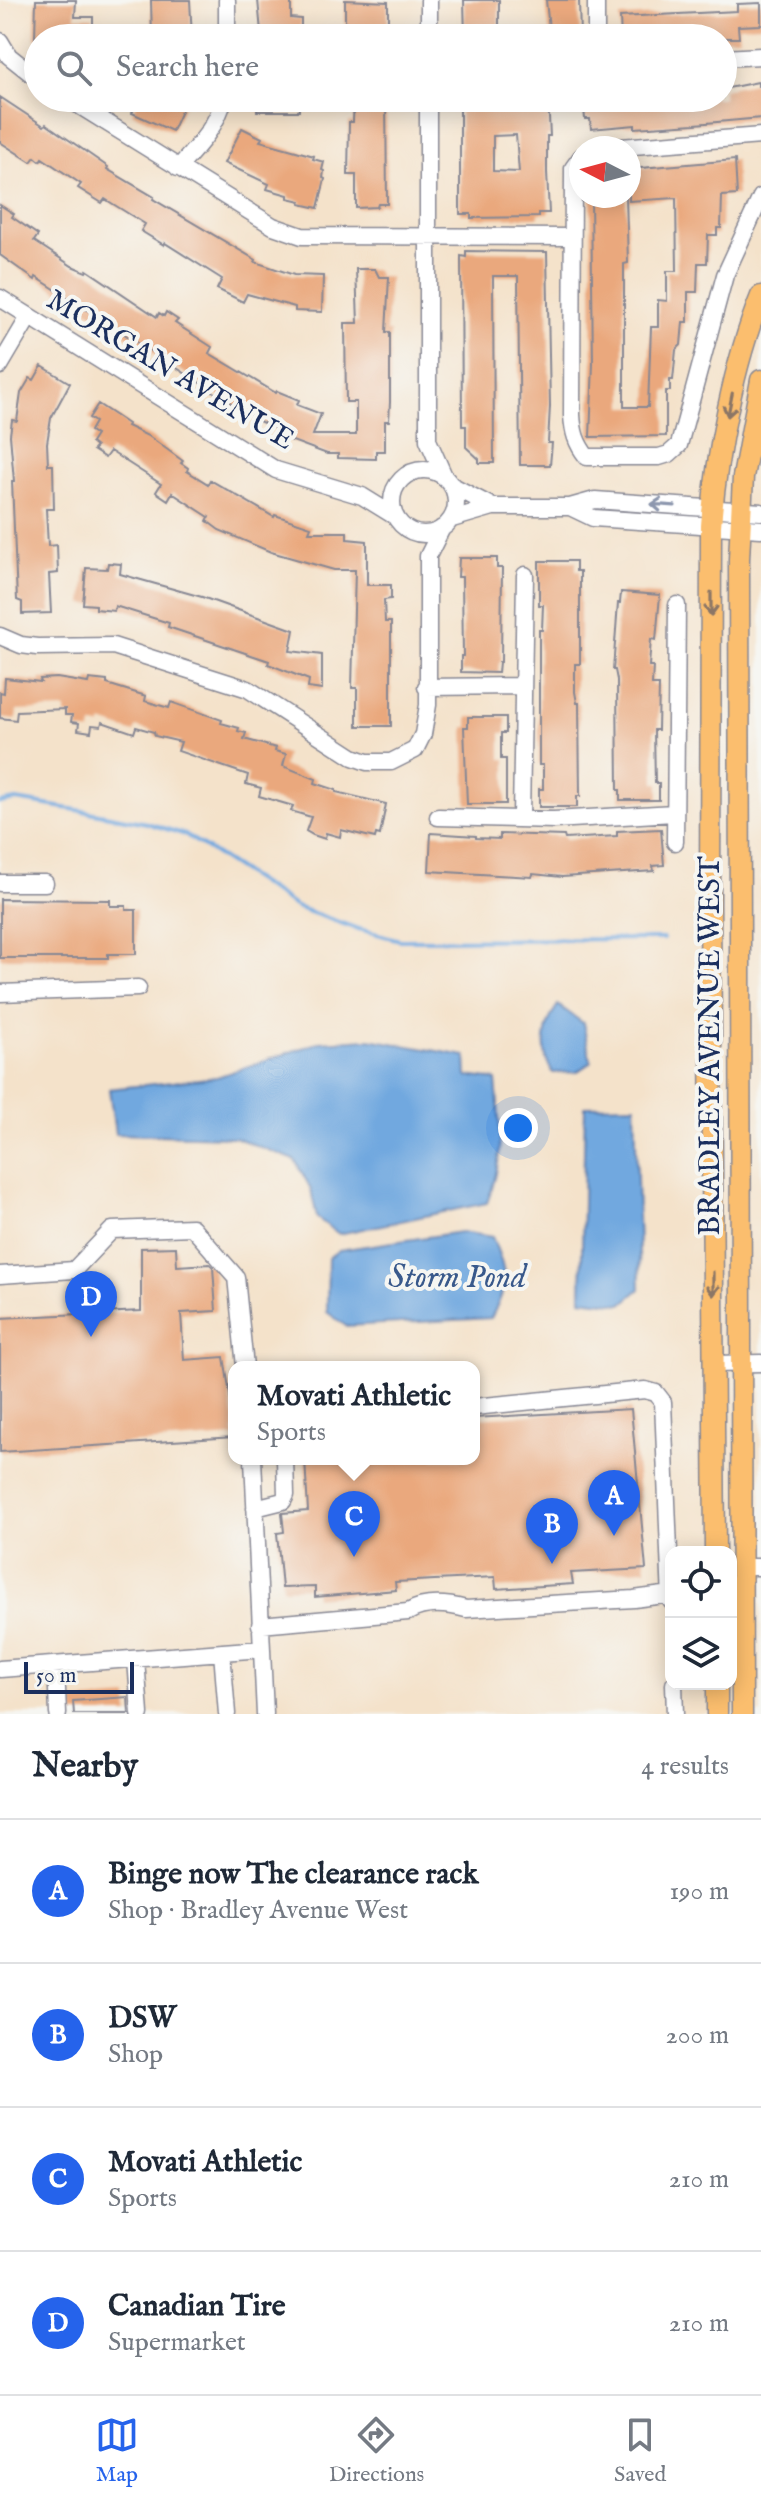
<!DOCTYPE html>
<meta charset="utf-8">
<style>
:root{--surface:#fff;--page:#f2f2f3;--text:#1f2937;--muted:#747a83;--line:#e0e1e3;--accent:#2563eb}
body{margin:0;font-family:"IM FELL English",serif;background:var(--page);color:var(--text)}
.controls{position:absolute;right:24px;bottom:24px;display:grid;overflow:hidden;border-radius:16px;box-shadow:0 4px 20px #0003}
.controls button{width:72px;height:72px;display:grid;place-items:center;padding:0;border:0;border-bottom:2px solid var(--line);background:var(--surface);color:var(--text);font:40px sans-serif}
.compass{position:absolute;left:569px;top:136px;width:72px;height:72px;border-radius:50%;background:var(--surface);box-shadow:0 4px 20px #0003;rotate:276deg}
.scale{position:absolute;left:24px;bottom:20px;width:110px;box-sizing:border-box;padding-left:8px;border:4px solid #1b2f5e;border-top:0;font-size:22px;line-height:28px;white-space:nowrap;color:#1b2f5e;-webkit-text-stroke:6px #f6f6f2;paint-order:stroke}
.you{position:absolute;left:518px;top:1128px;width:28px;height:28px;margin:-20px;border:6px solid #fff;border-radius:50%;background:#1a73e8;box-shadow:0 0 0 12px #1a73e833}
.badge{display:grid;place-items:center;width:52px;height:52px;border-radius:50%;background:var(--accent);color:#fff;font-size:26px;font-weight:700}
.pin{position:absolute;translate:-50% -66px;filter:drop-shadow(0 2px 4px #0008)}
.pin::after{content:'';position:absolute;top:42px;width:28px;height:24px;background:inherit;clip-path:polygon(0 0,100% 0,50% 100%)}
.popup{position:absolute;left:228px;top:1361px;width:252px;height:104px;box-sizing:border-box;display:grid;place-content:center;border-radius:16px;background:var(--surface);filter:drop-shadow(0 2px 6px #0005);font-size:26px;white-space:nowrap;color:var(--muted)}
.popup b{font-size:30px;color:var(--text)}
.popup::after{content:'';position:absolute;left:50%;top:100%;margin-left:-16px;border:16px solid transparent;border-top-color:var(--surface)}
.list{margin:0;padding:0;list-style:none}
h2{display:flex;justify-content:space-between;align-items:center;height:104px;margin:0;padding:0 32px;font-size:34px}
h2 small{font-size:26px;font-weight:400;color:var(--muted)}
.list li{display:grid;grid-template-columns:52px 1fr auto;gap:24px;align-items:center;box-sizing:border-box;height:144px;padding:0 32px;border-top:2px solid var(--line)}
.list b{display:block;font-size:30px;white-space:nowrap}
.list p{margin:0;font-size:26px;white-space:nowrap;color:var(--muted)}
.list em{font-size:26px;font-style:normal;color:var(--muted)}
.icon{flex:none;width:44px;height:44px;fill:none;stroke:currentColor;stroke-width:2;stroke-linecap:round;stroke-linejoin:round}
.map{position:relative;flex:none;width:761px;height:1714px;overflow:hidden}
.search{position:absolute;background:var(--surface);box-shadow:0 4px 20px #0003;left:24px;right:24px;top:24px;height:88px;display:flex;align-items:center;gap:20px;box-sizing:border-box;padding:0 28px;border-radius:44px;color:var(--muted);font-size:30px}
.sheet{height:680px;background:var(--surface)}
nav{display:flex;justify-content:space-around;align-items:center;box-sizing:border-box;height:112px;border-top:2px solid var(--line);background:var(--surface);font-size:22px;color:var(--muted)}
nav a{display:grid;justify-items:center;gap:4px}
nav .on{color:var(--accent)}
.map>svg:first-child{display:block}
.water{fill:#71a8df;stroke:#466c9e;stroke-width:2}
.lines{fill:none;stroke-linecap:round;stroke-linejoin:round}
.stream{stroke:#71a8df;stroke-width:4}
.building{fill:#eaa87d;fill-rule:evenodd}
.minor-casing{stroke:#888894;stroke-width:19}
.major-casing{stroke:#888894;stroke-width:23}
.minor{stroke:#fff;stroke-width:16}
.major{stroke:#fbbe6e;stroke-width:20}
.oneway{stroke:#8b7666}
.oneway2{stroke:#8d97ae}
.labels{text-anchor:middle;stroke-width:8;stroke-linejoin:round;paint-order:stroke}
.street-label{font-size:30px;fill:#1b2f5e;stroke:#f6f6f2}
.water-label{font-size:32px;font-style:italic;fill:#39598b;stroke:#f6f6f2}
</style>
<div class="map">
<svg width="761" height="1714" viewBox="0 0 761 1714">
<rect width="100%" height="100%" fill="#f6f6f2"/>
<filter id="ink" filterUnits="userSpaceOnUse"><feTurbulence type="fractalNoise" baseFrequency=".0125" numOctaves="2"/><feDisplacementMap in="SourceGraphic" scale="16" xChannelSelector="R" yChannelSelector="G"/><feConvolveMatrix kernelMatrix="1 2 1 2 8 2 1 2 1" color-interpolation-filters="sRGB"/></filter>
<filter id="wash" filterUnits="userSpaceOnUse"><feTurbulence type="fractalNoise" baseFrequency=".006" numOctaves="4" result="noise"/><feDisplacementMap in="SourceGraphic" scale="32" xChannelSelector="R" yChannelSelector="G"/><feGaussianBlur stdDeviation="1.8" result="paint"/><feColorMatrix in="noise" values="0 0 0 0 0 0 0 0 0 0 0 0 0 0 0 0 0 1.4 0 .05"/><feComposite in="paint" operator="in"/></filter>
<g filter="url(#wash)">
<rect width="100%" height="100%" fill="#f4e2ca"/>
<path class="water" d="M558,1005L583,1023L591,1062L577,1072L553,1073C539,1052 544,1024 558,1005Z
M369,1039L466,1056L467,1076L496,1080C500,1129 505,1157 487,1203L339,1234L317,1218L311,1189L295,1160L234,1137L115,1134L109,1089L217,1077L320,1042Z
M635,1105L640,1289L622,1304L581,1299L585,1106Z
M461,1232L492,1237C507,1274 510,1282 491,1318L346,1326L327,1312L328,1258L339,1250Z"/>
<g class="lines">
<path class="stream" d="M0,803L16,800L83,811L147,823L186,835L296,907L355,928L400,940L663,939"/>
</g>
<g id="blocks">
<path class="building" d="M36,0H76L75,17H93V32H88V38H35Z
M151,0H190L192,38H152Z
M258,0H291V18L301,19V38H265V32H261Z
M345,0L388,2V38H352V32H345Z
M464,0H499V38H465Z
M546,0H579L580,37L550,38Z
M761,3V25L738,26L739,38H621L620,17L737,11V4Z
M758,82V86H761V118L695,124L635,128V125L591,129L590,119H585L583,98H723V89Z
M0,97L44,126L46,124L108,167L107,169L154,197L153,199L256,260L255,262L294,275L323,276L322,312L295,311V307L247,294L243,302L217,289L222,279L165,243L164,245L141,231L145,224L105,199L102,203L78,188L81,184L42,158L40,161L35,157L31,162L0,142Z
M139,98H187L172,131L132,113Z
M257,98H299V111H257Z
M354,98H386L387,204H378L377,207L356,208V175H348L349,122H353Z
M548,98L550,136H547V172L549,213H539V217L471,218V214H460V99ZM516,135L519,172L493,171V136Z
M242,128L262,138L260,141L314,156L313,159L324,162L322,170L324,171L323,178L325,179L318,208L300,204L301,201L288,198V195L267,189L269,184L224,163Z
M735,160L737,195L722,196L721,228H717V235H708L707,263H698L697,292H688V322H683L681,345L676,350L673,380H670V391H666V436L590,437L593,364L591,196H626L628,263L624,264V407H648L651,327H658V300L667,301V271H677L676,198L629,201V169Z
M0,205L14,214L12,217L38,235L34,241L72,266L86,272L87,270L157,317L159,313L164,316L166,312L178,320L175,323L212,347L209,353L276,393L277,391L299,400L297,405L321,414L313,435H356V402H346L345,323H358L356,269H375L379,277H389L386,332H390V402L389,421H385V451H376V459L338,458V454H327L279,436L288,434L259,421L36,277L35,280L0,255Z
M466,251L547,252L550,406L548,443H552L550,465H520L518,276H493L494,463H479V459L466,447V426H462L461,256L466,257Z
M42,366L70,383L51,418L47,443L48,465H53L54,509H46L48,546L57,545L58,573L49,574L51,613L22,614V602L17,600L12,481H14L10,435L12,420L17,421L21,393L30,378L34,380Z
M98,404L128,424L127,426L150,437L183,461L181,463L188,468L187,471L208,484L210,480L274,517L275,515L311,527L309,532H347V539L367,541V585H391V599L384,600L385,622H391V726H357V688H352L355,570H334L271,552L219,530L207,521L209,517L172,493L168,500L156,492L161,484L110,451L105,458L93,450L96,447L91,443L96,435L90,431L95,422L89,418Z
M459,558H497V568H502L501,662H499L498,673L461,672V656H463L462,577H458Z
M539,561H576V571H580V664H575V692L577,703H579L580,796H577V807H539V789H543V765H539V630H542L543,605H539Z
M108,563L121,564L120,574L202,597L294,630L290,651L322,655V690L308,688L309,680L268,664L269,661L168,627L169,623L115,606L114,611L96,609V605L83,604L86,568L107,569Z
M621,592L660,595L656,640L651,639L649,666H653L652,685H659L658,730H654L655,783H659V800H620V790H618L617,680L615,670H613L618,603H620Z
M5,678L41,682L40,679L57,678L88,683L89,679L107,681V684L146,696L145,701L169,708L171,702L222,720L221,723L239,728L238,731L246,733L244,739L276,748L275,751L286,754L283,766L316,779L315,783L336,790V792L386,804L380,835L376,834L375,838L341,830L340,837L326,833L325,839L313,835L306,831L311,817L291,811L293,806L259,796L261,788L246,784L248,775L178,751L181,742L155,736L154,732L136,727L134,733L102,722L101,726L92,725L91,732L78,730L79,723L71,722L72,715H65V709L17,711L16,720L0,718V692L4,693Z
M468,717H506V733H501V759H506V804H467L464,727H468Z
M661,829L664,865L653,866L654,871L562,877L533,874L532,877L429,871L431,833L476,836V838L500,839V834L564,836L565,839L617,836V831Z
M0,899L110,900V906H126V910H136V954H108V958H0Z
M176,1247L177,1266L210,1264L213,1267L216,1311L181,1313L184,1360L224,1357L234,1420V1437L0,1452V1318L141,1311V1248Z
M631,1409L646,1569L571,1573L573,1584L496,1589L495,1577L395,1582L396,1590L315,1597V1587L282,1588L277,1533L284,1532L282,1513L308,1511L305,1459H474V1418Z
M128,1697L129,1714H74L73,1701Z"/>
</g>
</g>
<g filter="url(#ink)">
<use href="#blocks" fill-opacity="0" stroke="#888894" stroke-width="2"/>
<g class="lines">
<g class="minor-casing">
<path id="minor" d="M227,0V38
M429,38V0
M596,38V0
M0,41L9,56L38,79
M723,58L761,56
M67,98L273,226L302,236L571,237
M428,98V440L444,476
M608,148L761,136
M581,157L573,168L572,415C573,432 576,443 587,457H659L669,454L679,445L725,275L761,197
M178,168C197,147 217,127 224,98
M0,298L276,470L362,496L396,517
M0,366L29,317
M392 502a32 32 0 1 1 64 0a32 32 0 1 1-64 0Z
M453,486L493,507
M570,507L593,518L761,529
M452,519L493,507H570L595,500L761,512
M0,636L21,645L37,647L113,646L248,689L353,757L367,762H391L415,750L423,734L428,705V556L442,528
M426,687L523,686
M438,817L554,820L674,813
M521,818L525,575
M675,842L677,605
M0,883H45
M0,993L138,988
M0,1275L74,1270L112,1230L192,1227L236,1277L245,1367
M714,1364L761,1363
M474,1407L645,1390L656,1393L663,1402L671,1601
M253,1459L265,1714
M255,1508L283,1501L286,1495L285,1459
M741,1567H761
M260,1625L408,1612C425,1602 447,1604 466,1609L634,1599L671,1594
M222,1652L227,1714
M136,1659L140,1714
M56,1665L58,1714
M0,1669L262,1649
M674,1684L675,1714"/>
</g>
<g class="major-casing">
<path id="major" d="M715,1552L710,904L711,526C716,455 734,362 761,296
M717,1684V1714
M742,1714L739,559L743,477L761,380"/>
</g>
<use href="#minor" class="minor"/>
<use href="#major" class="major"/>
</g>
<defs><path id="oneway-shaft" d="M-6 0H5M1.5-3L5.5 0L1.5 3" fill="none" stroke-width="1.6" stroke-linecap="round" stroke-linejoin="round" transform="scale(2)"/></defs>
<g class="oneway">
<use href="#oneway-shaft" transform="translate(730 405) rotate(101)"/>
<use href="#oneway-shaft" transform="translate(711 604) rotate(90)"/>
<use href="#oneway-shaft" transform="translate(713 1284) rotate(90)"/>
</g>
<use class="oneway2" href="#oneway-shaft" transform="translate(663 505) rotate(-176)"/>
</g>
<g class="labels">
<g class="street-label">
<text transform="translate(171 369) rotate(31)" y="10">MORGAN AVENUE</text>
<text transform="translate(709 1046) rotate(-90)" y="10">BRADLEY AVENUE WEST</text>
</g>
<g class="water-label">
<text x="457" y="1287">Storm Pond</text>
</g>
</g>
</svg>
<div class="controls">
<button><svg class="icon" aria-label="locate" viewBox="0 0 24 24"><circle cx="12" cy="12" r="6"/><path d="M12 2v4M12 18v4M2 12h4M18 12h4"/></svg></button>
<button><svg class="icon" aria-label="layers" viewBox="0 0 24 24"><path d="M12 4l9 5-9 5-9-5zM3 14l9 5 9-5"/></svg></button>
</div>
<svg class="compass" viewBox="-18 -18 36 36"><path d="M0-13l5 13h-10z" fill="#e53935"/><path d="M0 13l5-13h-10z" fill="#747a83"/></svg>
<div class="scale">50 m</div>
<div class="you"></div>
<div class="pin badge" style="left:614px;top:1536px">A</div>
<div class="pin badge" style="left:552px;top:1564px">B</div>
<div class="pin badge" style="left:354px;top:1557px">C</div>
<div class="popup"><b>Movati Athletic</b>Sports</div>
<div class="pin badge" style="left:91px;top:1337px">D</div>
<div class="search"><svg class="icon" aria-label="search" viewBox="0 0 24 24"><circle cx="10" cy="10" r="6"/><path d="M15 15l6 6"/></svg>Search here</div>
</div>
<section class="sheet">
<h2>Nearby<small>4 results</small></h2>
<ul class="list">
<li><span class="badge">A</span><div><b>Binge now The clearance rack</b><p>Shop · Bradley Avenue West</p></div><em>190 m</em></li>
<li><span class="badge">B</span><div><b>DSW</b><p>Shop</p></div><em>200 m</em></li>
<li><span class="badge">C</span><div><b>Movati Athletic</b><p>Sports</p></div><em>210 m</em></li>
<li><span class="badge">D</span><div><b>Canadian Tire</b><p>Supermarket</p></div><em>210 m</em></li>
</ul>
</section>
<nav>
<a class="on"><svg class="icon" aria-label="map" viewBox="0 0 24 24"><path d="M3 6l6-2 6 2 6-2v14l-6 2-6-2-6 2zM9 4v14M15 6v14"/></svg>Map</a>
<a><svg class="icon" aria-label="directions" viewBox="0 0 24 24"><path d="M12 3l9 9-9 9-9-9zM9 14v-3h6M13 9l2 2-2 2"/></svg>Directions</a>
<a><svg class="icon" aria-label="saved" viewBox="0 0 24 24"><path d="M7 4h10v16l-5-4-5 4z"/></svg>Saved</a>
</nav>
